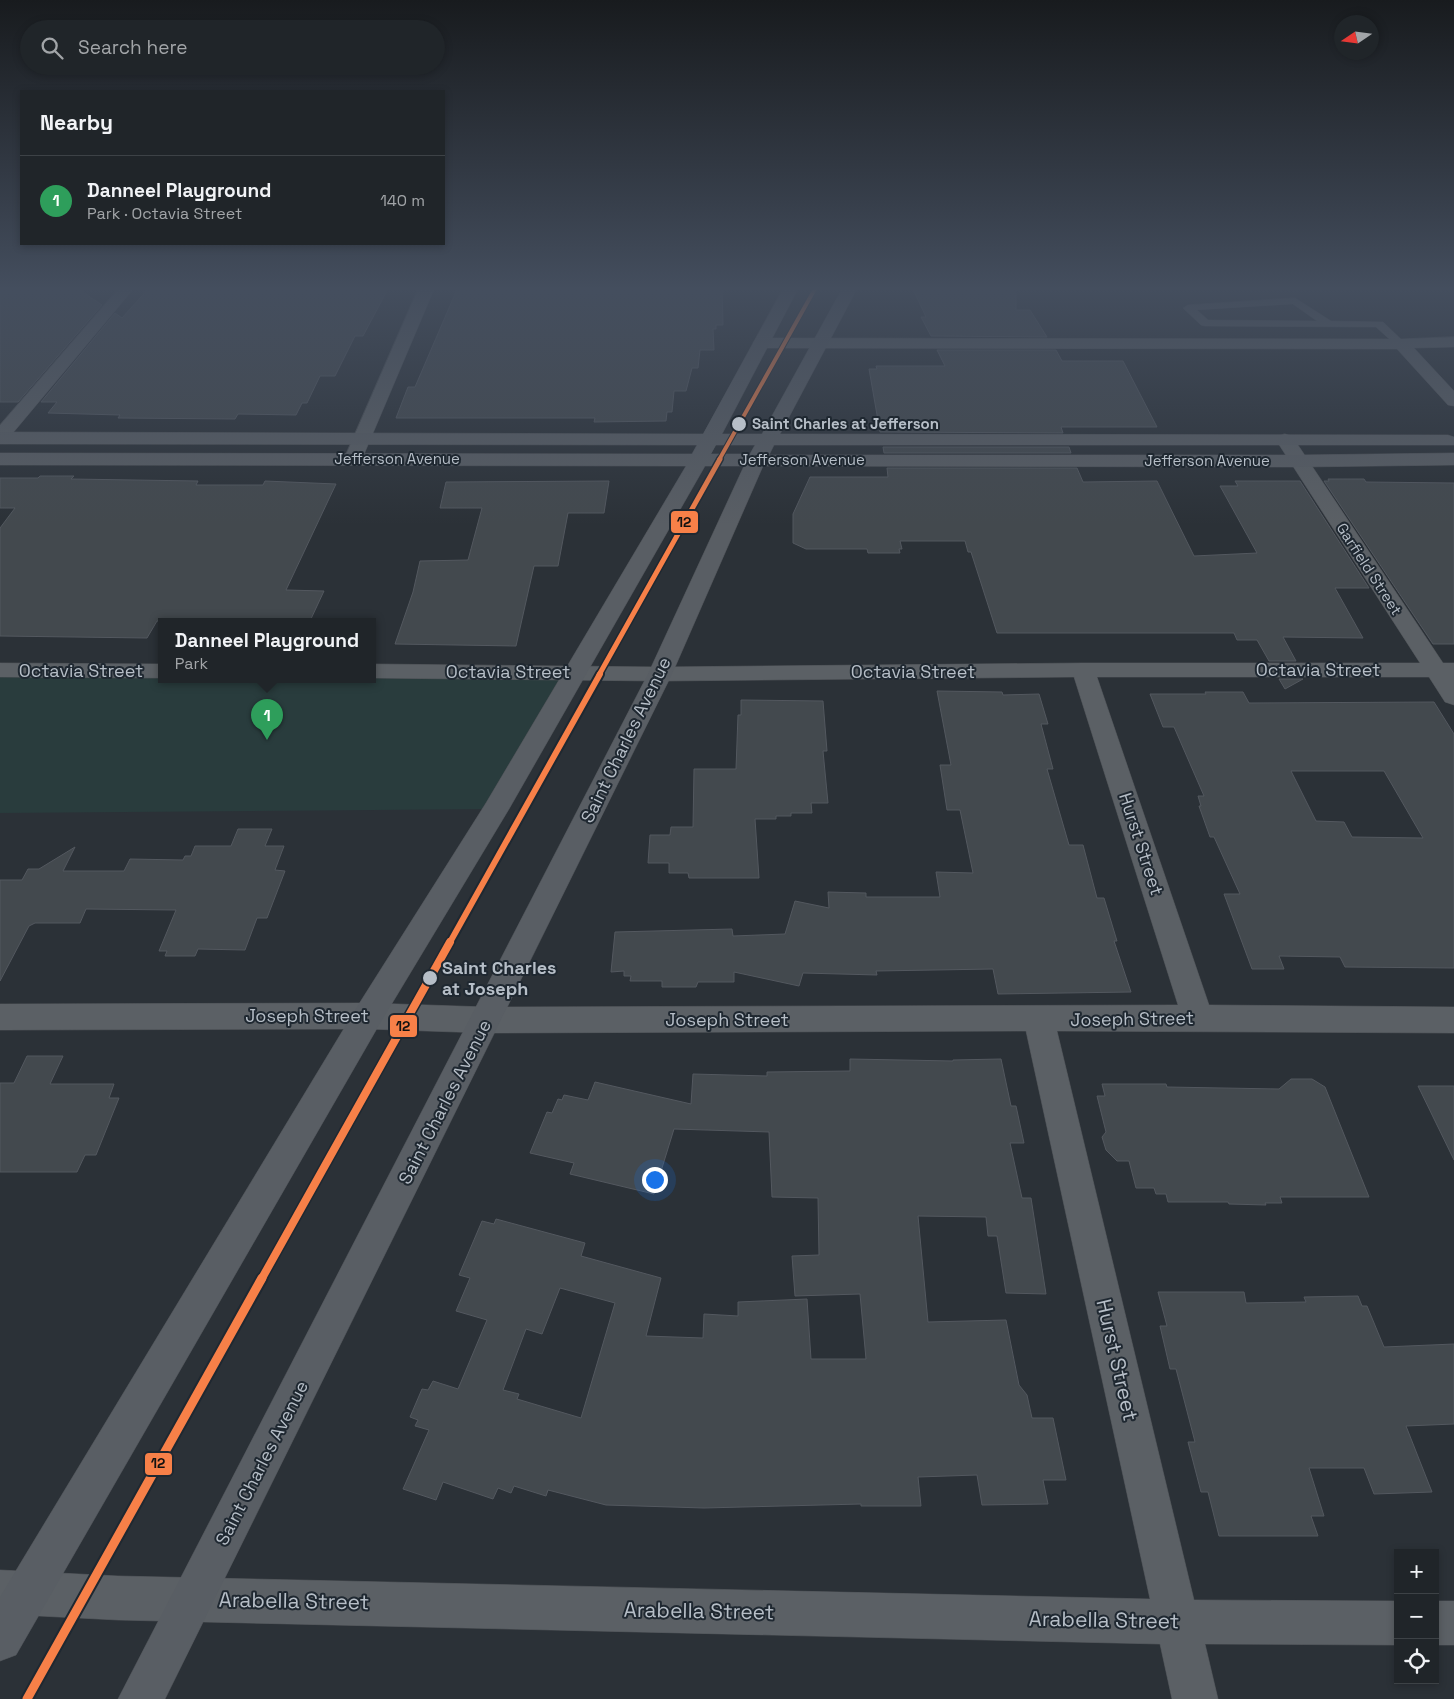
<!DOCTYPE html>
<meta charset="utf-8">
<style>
:root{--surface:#202529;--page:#282d31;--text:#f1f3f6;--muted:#a2a5a8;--line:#3d4246;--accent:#db2777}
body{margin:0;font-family:"Space Grotesk",sans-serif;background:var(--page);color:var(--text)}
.controls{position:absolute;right:15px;bottom:15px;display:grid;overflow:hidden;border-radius:0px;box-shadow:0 2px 8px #0003}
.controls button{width:45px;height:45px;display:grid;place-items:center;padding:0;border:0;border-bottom:1px solid var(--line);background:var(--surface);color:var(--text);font:25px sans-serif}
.compass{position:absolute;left:1334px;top:15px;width:45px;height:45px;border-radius:50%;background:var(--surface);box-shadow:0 2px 8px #0003;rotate:257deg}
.you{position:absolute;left:654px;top:1179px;width:18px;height:18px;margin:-12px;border:4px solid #fff;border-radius:50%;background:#1a73e8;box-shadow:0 0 0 8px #1a73e833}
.badge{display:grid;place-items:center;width:32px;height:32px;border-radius:50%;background:var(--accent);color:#fff;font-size:16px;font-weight:700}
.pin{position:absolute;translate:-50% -41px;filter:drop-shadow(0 1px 2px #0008)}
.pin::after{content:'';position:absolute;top:26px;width:18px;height:15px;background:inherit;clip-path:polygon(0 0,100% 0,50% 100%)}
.popup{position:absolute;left:158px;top:618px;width:218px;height:65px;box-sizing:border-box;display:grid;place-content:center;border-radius:0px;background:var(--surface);filter:drop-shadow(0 1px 4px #0005);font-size:16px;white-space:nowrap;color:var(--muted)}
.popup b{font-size:19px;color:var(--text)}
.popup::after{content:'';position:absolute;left:50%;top:100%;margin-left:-10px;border:10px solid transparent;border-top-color:var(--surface)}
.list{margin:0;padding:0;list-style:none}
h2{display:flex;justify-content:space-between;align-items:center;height:65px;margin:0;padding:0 20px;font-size:21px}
h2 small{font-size:16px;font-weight:400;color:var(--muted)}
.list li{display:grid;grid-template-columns:32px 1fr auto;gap:15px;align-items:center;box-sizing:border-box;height:90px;padding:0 20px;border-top:1px solid var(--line)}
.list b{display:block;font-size:19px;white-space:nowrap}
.list p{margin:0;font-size:16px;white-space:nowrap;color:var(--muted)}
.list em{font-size:16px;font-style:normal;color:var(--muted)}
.icon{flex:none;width:28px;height:28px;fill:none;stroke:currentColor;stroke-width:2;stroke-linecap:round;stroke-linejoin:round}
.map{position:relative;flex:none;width:1454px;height:1699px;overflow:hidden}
.search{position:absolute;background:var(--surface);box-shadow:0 2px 8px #0003;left:20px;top:20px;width:425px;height:55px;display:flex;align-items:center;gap:12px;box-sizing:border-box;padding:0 18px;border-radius:28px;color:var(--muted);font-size:19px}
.panel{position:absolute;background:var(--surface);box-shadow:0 2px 8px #0003;left:20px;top:90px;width:425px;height:155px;border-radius:0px}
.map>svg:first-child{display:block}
.green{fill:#293c3d}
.building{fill:#43494e;stroke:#53585f;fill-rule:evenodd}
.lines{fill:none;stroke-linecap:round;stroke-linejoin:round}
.lane-casing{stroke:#494d52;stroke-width:1}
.street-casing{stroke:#494d52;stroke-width:1}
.secondary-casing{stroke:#494d52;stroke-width:1}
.lane{fill:#5b6065;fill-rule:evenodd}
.street{fill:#5b6065;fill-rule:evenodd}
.secondary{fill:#595e64;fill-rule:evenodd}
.tram-1-far4-casing{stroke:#1f2831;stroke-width:6}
.tram-1-far3-casing{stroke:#1f2831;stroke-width:8}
.tram-1-far2-casing{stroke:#1f2831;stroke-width:10}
.tram-1-far1-casing{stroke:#1f2831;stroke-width:11}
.tram-1-casing{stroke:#1f2831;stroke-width:13}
.tram-1-far4{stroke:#f78048;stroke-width:4}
.tram-1-far3{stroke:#f78048;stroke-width:5}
.tram-1-far2{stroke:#f78048;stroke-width:6}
.tram-1-far1{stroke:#f78048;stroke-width:8}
.tram-1{stroke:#f78048;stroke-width:9}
.stop-dot{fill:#b6bec7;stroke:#1f2831;stroke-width:2}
.labels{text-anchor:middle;stroke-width:4;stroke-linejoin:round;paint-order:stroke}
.far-stop-label{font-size:15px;font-weight:bold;fill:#b6bec7;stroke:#1f2831;text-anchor:start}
.far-street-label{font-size:15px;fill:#b6bec7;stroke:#1f2831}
.street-label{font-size:18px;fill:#b6bec7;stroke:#1f2831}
.stop-label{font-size:18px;font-weight:bold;fill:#b6bec7;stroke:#1f2831;text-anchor:start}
.near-street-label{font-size:21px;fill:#b6bec7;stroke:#1f2831}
.line-badge{stroke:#1f2831;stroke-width:2}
.pale-badge-label{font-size:14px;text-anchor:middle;font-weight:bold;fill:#111}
</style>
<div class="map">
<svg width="1454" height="1699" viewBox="0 0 1454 1699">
<rect width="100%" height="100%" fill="#2b3137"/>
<path class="green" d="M0,670L162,671V679H372V671L574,672L496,809L0,813Z"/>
<path class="building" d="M0,287H75L102,305L18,402H0Z
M150,287H389L363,336H355L335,376H320L307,403H302L296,415L238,414L235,419L118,418L120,415L48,413L57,402H41L115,313L122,318Z
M458,287H722L723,325H716V329H713L714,350H700L698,368H692L686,391H674L672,412H667L666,421L594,422L595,418H396L408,387H415Z
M912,287H1016V310H1030L1047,337L931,336L921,317H926Z
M937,350H1056L1062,361H1123L1157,427H1061L1063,433L880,432L869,369H877L876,366H945Z
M883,447H1069L1071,453H884Z
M887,468H1077L1083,482L1157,481L1194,556L1257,553L1220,486H1238L1235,481H1300L1369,588H1335L1363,638L1283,637L1296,661H1269L1257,640H1237L1234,633H997L971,552H968L965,541H900L902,549H899L900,553H868L867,549H806L793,543V514L810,477H888Z
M40,476H74L71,479L198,481L196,485H263L265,481L336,484L286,590L324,591L310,621H157L147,638L0,636V528L15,508H0V478H38Z
M1328,479H1364L1366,482L1454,483V644H1433L1324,481H1329Z
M609,481L604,513H568L558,566H534L516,646L395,644L413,592L420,561L468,560L482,508H440L446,482Z
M1279,679H1303L1285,689Z
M937,691L1002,692L1003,695L1039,694L1048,724H1041L1053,769H1047L1069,845H1083L1097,898H1104L1117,941H1114L1131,992L998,994L993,969L876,971L877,975L803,973L799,986L734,972V982H698L696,987H662V981H630L631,976H624V971L611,972L615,932L732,929L733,936L785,934L795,901L829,908L828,892L866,893V897H940L936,872L973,873L960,810H947L940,765H951Z
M1205,692H1243L1249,703L1434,702L1454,734V968L1345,967L1340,957L1279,956L1284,969H1252L1224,894H1240L1214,837H1210L1199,806H1201L1198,796H1204L1174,727H1163L1150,694H1206ZM1291,771H1384L1423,838L1352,837L1344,822L1316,821Z
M741,700L823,701L827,751H823L828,803H811L812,813H791V816H776V819H755L759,878H689L688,873H669V863H648L650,835H670L671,827H693L694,769H736L738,715H741Z
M238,829H272L265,846H284L275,870L285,871L267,918H257L245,950L198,949L195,956H165L167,951H159L176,910L86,909L80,923H35L29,926L0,981V880H22L28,869H39L75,847L63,871H124L130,859L183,860L185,856H191L195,846H231Z
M27,1056H63L50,1084H114L109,1098H119L96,1155H85L77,1172H0V1083H14Z
M850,1059L953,1061V1060L1001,1059L1011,1106H1016L1024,1143H1010L1022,1198H1031L1046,1294L1006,1293L997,1236H988L986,1217L918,1216L928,1322L1006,1320L1019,1385L1027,1395L1032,1418H1053L1066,1480H1043L1048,1504L982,1505L977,1475L918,1477L921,1506H861V1504L704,1508L606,1505L548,1490L546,1496L514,1486L511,1493L498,1488L493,1499L443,1482L436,1500L403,1489L429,1430L415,1426L418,1420L410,1417L422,1389L428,1390L433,1381L458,1389L487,1320L456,1311L470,1278L459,1275L482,1221L494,1224L496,1219L585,1243L581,1256L661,1278L646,1336L703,1338L704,1314L738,1316V1302L807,1299L811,1359H866L860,1294L795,1296L792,1256L819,1255L818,1198L772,1197L769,1132L674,1129L654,1194L570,1174L574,1163L530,1153L547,1112L552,1113L558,1099L562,1100L564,1095L588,1100L595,1082L691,1104L693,1074L767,1076V1072L850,1071ZM560,1288L615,1303L581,1418L517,1399L519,1394L503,1390L526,1329L542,1334Z
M1291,1079H1312L1325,1087L1369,1197H1280L1282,1203H1265L1266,1205L1229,1204L1228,1202H1168L1166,1194H1156L1154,1188H1136L1129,1161H1117L1106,1150L1102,1137L1106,1132L1097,1096H1105L1102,1084H1166L1167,1087L1279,1089Z
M1418,1086H1454V1160Z
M1158,1292H1244L1246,1303L1306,1302L1304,1297L1358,1296L1362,1306H1367L1384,1347L1454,1344V1424L1406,1426L1432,1492L1374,1494L1364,1468H1309L1324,1516H1311L1318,1536H1219L1208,1492H1201L1188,1442H1195L1176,1369H1170L1160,1326H1167Z"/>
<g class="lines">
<g class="lane-casing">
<path id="lane" d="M1295,298L1331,321L1383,322L1406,344L1401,347L1397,346L1376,327L1205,326L1201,325L1183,308L1188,305ZM1293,304L1317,321L1208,320L1197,310Z"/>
</g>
<g class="street-casing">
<path id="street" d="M120,287H135L7,440L0,442V425Z
M419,287H435L362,459L360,463L353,465L346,463L344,459Z
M1454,337V347L1414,348L1454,391V406L1448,405L1397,349L761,348L755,346L753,343L755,340L761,338L1401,339Z
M1285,434L1292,436L1443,663H1454V705L1445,702L1429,677H1097L1209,1005L1454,1007V1033L1057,1031L1194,1600L1398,1601V1645L1205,1644L1218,1699H1172L1160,1644L118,1620L0,1614V1570L118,1576L1150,1599L1026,1031L486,1033L368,1029L0,1030V1004L368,1003L486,1007L1178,1005L1074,677L660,681L372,678V664L660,667L1083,663H1420L1276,440L1278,436Z
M0,663L162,664V678L0,677Z
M1435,1601H1454V1645H1435Z"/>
</g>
<g class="secondary-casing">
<path id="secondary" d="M784,287H799L722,434H762L843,287H858L780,434L1448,435L1454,437V445H774L769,455H1299L1454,453V465L1299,467L763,466L672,674L165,1699H118L648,674L744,466H705L509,809L379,1025L16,1655L0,1661V1597L357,1007L486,803L686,466L0,465V453L692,454L697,445L0,444V432L703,434ZM716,445H755L750,454H711Z"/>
</g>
<use href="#lane" class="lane"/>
<use href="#street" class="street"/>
<use href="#secondary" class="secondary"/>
<g class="tram-1-far4-casing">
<path id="tram-1-far4" d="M719,460L816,287"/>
</g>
<g class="tram-1-far3-casing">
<path id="tram-1-far3" d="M599,675L720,459"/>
</g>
<g class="tram-1-far2-casing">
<path id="tram-1-far2" d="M449,944L600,674"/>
</g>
<g class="tram-1-far1-casing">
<path id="tram-1-far1" d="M261,1280L450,942"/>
</g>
<g class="tram-1-casing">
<path id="tram-1" d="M27,1699L262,1278"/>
</g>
<use href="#tram-1-far4" class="tram-1-far4"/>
<use href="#tram-1-far3" class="tram-1-far3"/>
<use href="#tram-1-far2" class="tram-1-far2"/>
<use href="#tram-1-far1" class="tram-1-far1"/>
<use href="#tram-1" class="tram-1"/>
</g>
<linearGradient id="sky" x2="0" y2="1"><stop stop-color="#181b1e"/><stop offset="0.55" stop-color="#444e5e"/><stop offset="1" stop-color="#444e5e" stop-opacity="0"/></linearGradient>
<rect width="1454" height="525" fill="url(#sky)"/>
<g class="stop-dot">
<circle cx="739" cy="424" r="8"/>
<circle cx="430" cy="978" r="8"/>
</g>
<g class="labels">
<g class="far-stop-label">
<text x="752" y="429">Saint Charles at Jefferson</text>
</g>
<g class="far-street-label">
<text x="397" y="464">Jefferson Avenue</text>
<text x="802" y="465">Jefferson Avenue</text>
<text x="1207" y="466">Jefferson Avenue</text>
<text transform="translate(1369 569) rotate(57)" y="5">Garfield Street</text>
</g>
<g class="street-label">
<text x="1318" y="676">Octavia Street</text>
<text x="81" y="677">Octavia Street</text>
<text x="508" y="678">Octavia Street</text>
<text x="913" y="678">Octavia Street</text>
<text transform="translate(626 740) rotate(-64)" y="6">Saint Charles Avenue</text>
<text transform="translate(1141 844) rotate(72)" y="6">Hurst Street</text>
<text x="307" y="1022">Joseph Street</text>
<text transform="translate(1132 1019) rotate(-1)" y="6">Joseph Street</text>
<text x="727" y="1026">Joseph Street</text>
<text transform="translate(445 1102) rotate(-63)" y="6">Saint Charles Avenue</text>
<text transform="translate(262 1463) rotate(-63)" y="6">Saint Charles Avenue</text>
</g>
<g class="stop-label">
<text x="442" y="974">Saint Charles<tspan x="442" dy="21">at Joseph</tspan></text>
</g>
<g class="near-street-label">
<text transform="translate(1117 1360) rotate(77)" y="7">Hurst Street</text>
<text transform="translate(294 1601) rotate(1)" y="7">Arabella Street</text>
<text transform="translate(699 1611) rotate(1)" y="7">Arabella Street</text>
<text transform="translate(1104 1620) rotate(1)" y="7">Arabella Street</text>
</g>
</g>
<g class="line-badge">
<rect x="670" y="510" width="29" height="24" rx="5" fill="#f78048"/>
<rect x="389" y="1014" width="29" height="24" rx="5" fill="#f78048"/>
<rect x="144" y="1452" width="29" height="24" rx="5" fill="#f78048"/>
</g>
<g class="pale-badge-label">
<text x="684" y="527">12</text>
<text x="403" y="1031">12</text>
<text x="158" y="1468">12</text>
</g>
</svg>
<div class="controls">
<button>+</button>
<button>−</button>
<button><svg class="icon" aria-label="locate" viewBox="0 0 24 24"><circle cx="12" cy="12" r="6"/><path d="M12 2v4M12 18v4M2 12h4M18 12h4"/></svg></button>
</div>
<svg class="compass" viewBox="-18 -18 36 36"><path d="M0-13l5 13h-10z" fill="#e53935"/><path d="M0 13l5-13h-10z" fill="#a2a5a8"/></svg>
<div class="you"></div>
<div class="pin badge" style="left:267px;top:740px;background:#2e9e5b">1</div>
<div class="popup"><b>Danneel Playground</b>Park</div>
<div class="search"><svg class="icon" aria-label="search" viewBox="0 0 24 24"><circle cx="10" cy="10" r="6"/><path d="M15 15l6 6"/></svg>Search here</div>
<section class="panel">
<h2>Nearby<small></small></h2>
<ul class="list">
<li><span class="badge" style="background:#2e9e5b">1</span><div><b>Danneel Playground</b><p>Park · Octavia Street</p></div><em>140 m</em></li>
</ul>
</section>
</div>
